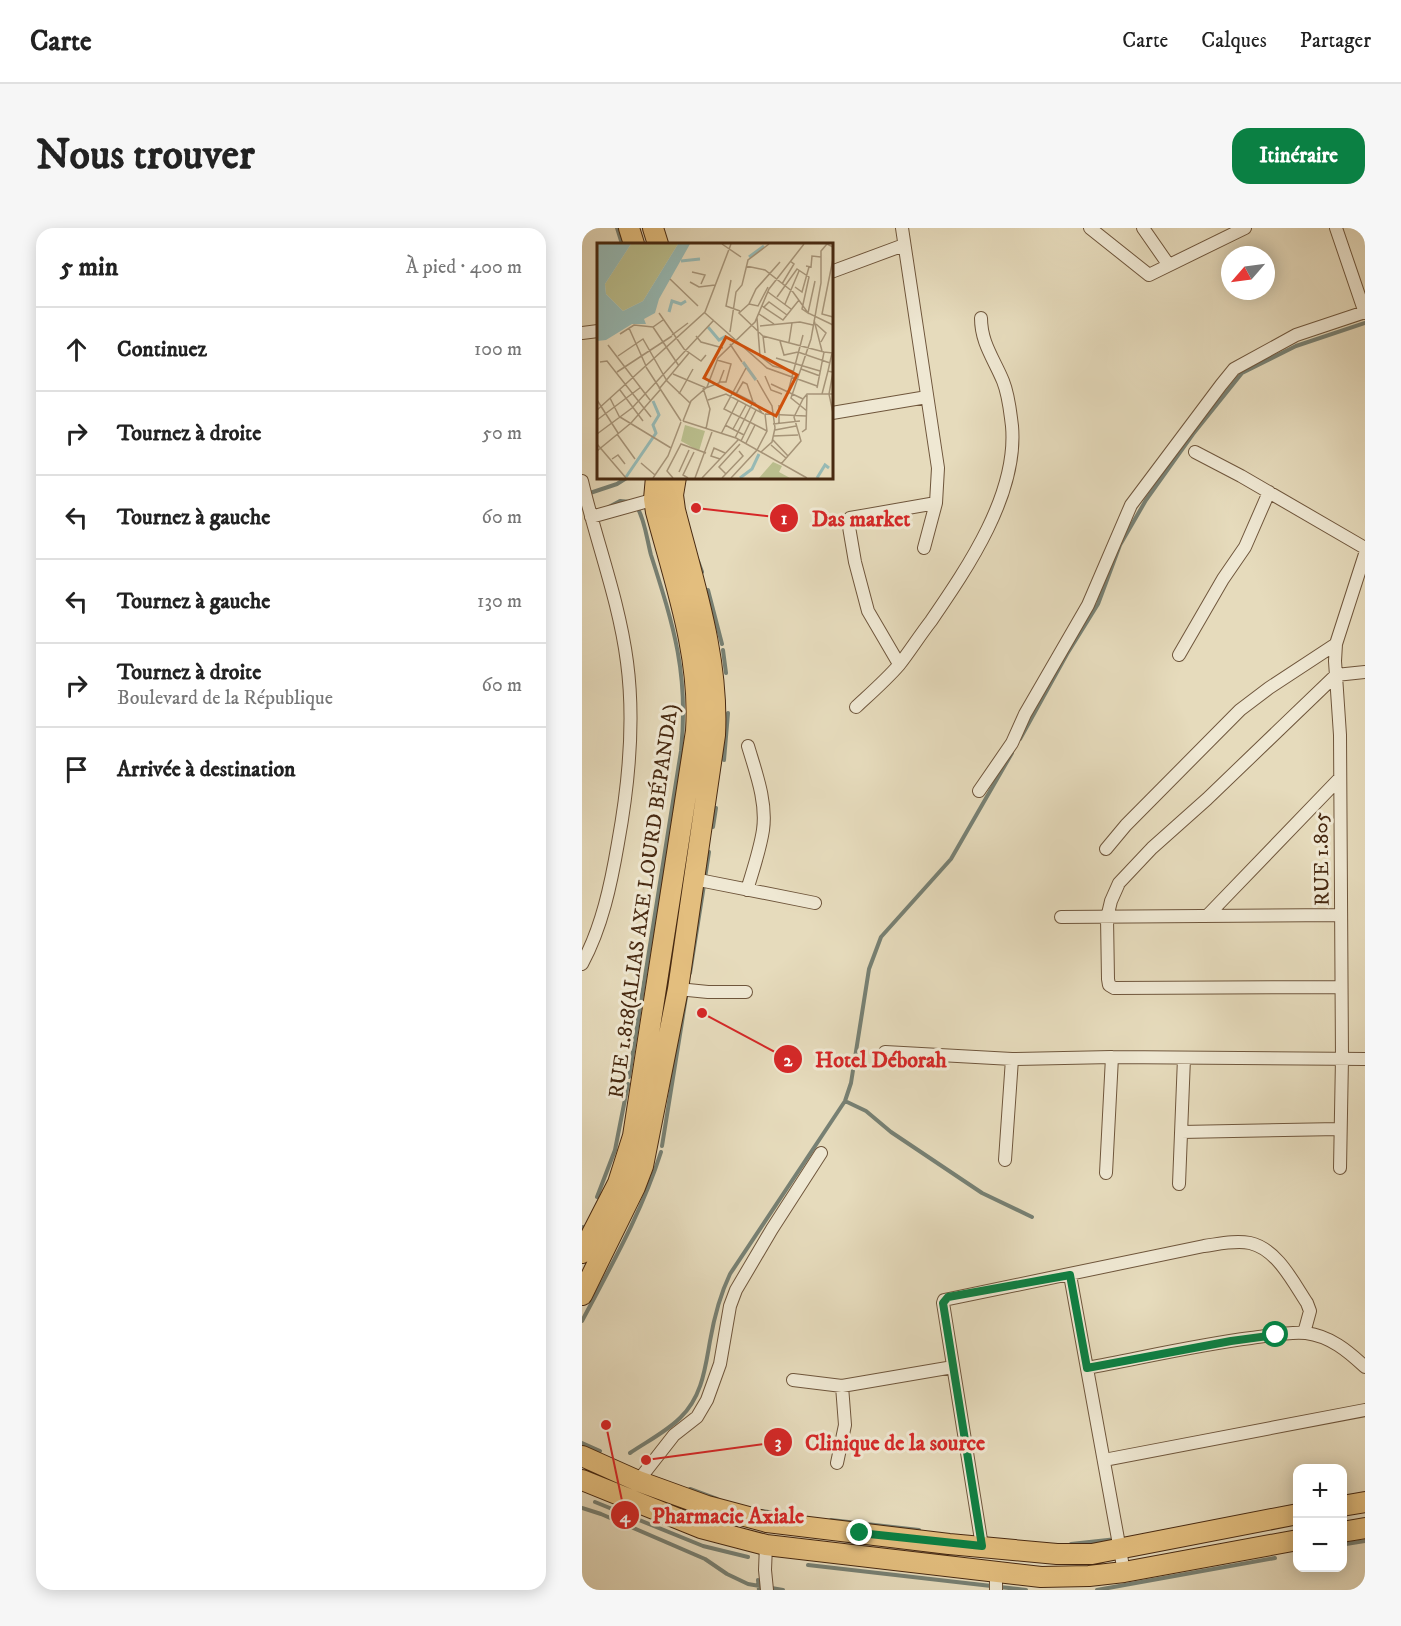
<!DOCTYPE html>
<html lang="fr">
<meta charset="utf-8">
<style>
:root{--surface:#fff;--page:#f6f6f6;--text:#222;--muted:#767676;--line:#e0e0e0;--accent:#0b8043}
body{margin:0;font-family:"IM FELL DW Pica",serif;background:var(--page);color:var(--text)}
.controls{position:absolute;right:18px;bottom:18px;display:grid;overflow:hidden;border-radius:12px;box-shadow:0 3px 15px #0003}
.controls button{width:54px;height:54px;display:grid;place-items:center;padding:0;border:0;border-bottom:2px solid var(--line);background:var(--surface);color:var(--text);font:30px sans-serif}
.compass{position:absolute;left:639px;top:18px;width:54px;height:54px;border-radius:50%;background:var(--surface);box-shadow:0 3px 15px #0003;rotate:242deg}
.stop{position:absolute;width:18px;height:18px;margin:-14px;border:4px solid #0b8043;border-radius:50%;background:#fff}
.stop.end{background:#0b8043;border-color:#fff;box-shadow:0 2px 6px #0008}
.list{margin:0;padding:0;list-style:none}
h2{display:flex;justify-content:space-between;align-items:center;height:78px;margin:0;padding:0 24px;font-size:26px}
h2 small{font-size:20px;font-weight:400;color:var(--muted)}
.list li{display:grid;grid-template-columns:39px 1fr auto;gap:18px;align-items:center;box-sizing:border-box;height:84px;padding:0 24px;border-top:2px solid var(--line)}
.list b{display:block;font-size:22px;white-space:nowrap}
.list p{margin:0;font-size:20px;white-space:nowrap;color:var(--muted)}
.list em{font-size:20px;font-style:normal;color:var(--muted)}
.icon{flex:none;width:33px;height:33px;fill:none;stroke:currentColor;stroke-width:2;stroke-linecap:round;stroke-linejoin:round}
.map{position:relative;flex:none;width:783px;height:1362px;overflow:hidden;border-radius:18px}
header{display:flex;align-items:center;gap:36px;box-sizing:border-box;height:84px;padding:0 30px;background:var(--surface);border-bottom:2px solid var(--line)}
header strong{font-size:28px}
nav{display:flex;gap:33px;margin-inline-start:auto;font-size:21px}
.intro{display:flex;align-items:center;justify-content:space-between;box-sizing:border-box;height:144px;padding:0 36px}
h1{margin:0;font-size:42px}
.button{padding:15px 27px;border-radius:18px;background:var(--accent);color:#fff;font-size:21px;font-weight:700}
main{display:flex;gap:36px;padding:0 36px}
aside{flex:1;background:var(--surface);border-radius:18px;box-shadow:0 3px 15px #0003}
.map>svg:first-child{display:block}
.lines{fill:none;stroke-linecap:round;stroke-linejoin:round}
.stream{stroke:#778073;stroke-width:4}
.minor-casing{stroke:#6f563c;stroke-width:14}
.primary-casing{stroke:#472911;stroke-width:22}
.minor{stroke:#efe8d3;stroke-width:12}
.primary{stroke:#e3be7e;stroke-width:20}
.route{stroke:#0b8043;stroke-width:8}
.labels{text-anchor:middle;stroke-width:6;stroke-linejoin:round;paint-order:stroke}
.street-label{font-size:21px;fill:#472911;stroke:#efe8d3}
.inset-river{fill:none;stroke:#97bab5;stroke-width:3}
.inset-road{fill:none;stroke:#a69478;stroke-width:1.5}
.view{fill:#d0520d;fill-opacity:0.15;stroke:#d0520d;stroke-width:3}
.inset-edge{fill:none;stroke:#472911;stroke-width:3}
.leader{fill:none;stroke:#d62828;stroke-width:2}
.callout-dot{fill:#d62828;stroke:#efe8d3;stroke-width:2}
.mark-label{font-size:18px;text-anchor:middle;font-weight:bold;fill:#fff}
.callout-label{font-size:22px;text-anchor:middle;font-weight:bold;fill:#d62828;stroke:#efe8d3;stroke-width:6;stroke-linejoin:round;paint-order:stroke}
</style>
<header>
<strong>Carte</strong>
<nav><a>Carte</a><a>Calques</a><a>Partager</a></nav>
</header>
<div class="intro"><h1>Nous trouver</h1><a class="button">Itinéraire</a></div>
<main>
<aside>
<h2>5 min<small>À pied · 400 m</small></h2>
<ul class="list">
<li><svg class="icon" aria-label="ahead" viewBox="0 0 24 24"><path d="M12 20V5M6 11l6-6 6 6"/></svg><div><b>Continuez</b></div><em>100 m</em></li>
<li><svg class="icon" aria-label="right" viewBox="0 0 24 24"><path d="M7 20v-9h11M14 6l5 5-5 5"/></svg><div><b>Tournez à droite</b></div><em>50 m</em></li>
<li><svg class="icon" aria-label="left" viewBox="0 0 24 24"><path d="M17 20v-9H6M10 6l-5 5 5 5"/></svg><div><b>Tournez à gauche</b></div><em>60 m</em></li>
<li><svg class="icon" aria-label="left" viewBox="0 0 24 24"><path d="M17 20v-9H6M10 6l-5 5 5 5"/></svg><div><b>Tournez à gauche</b></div><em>130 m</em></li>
<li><svg class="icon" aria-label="right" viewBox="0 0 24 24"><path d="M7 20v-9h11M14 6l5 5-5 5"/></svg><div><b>Tournez à droite</b><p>Boulevard de la République</p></div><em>60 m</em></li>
<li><svg class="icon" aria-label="arrive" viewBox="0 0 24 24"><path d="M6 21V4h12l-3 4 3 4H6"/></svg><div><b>Arrivée à destination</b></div></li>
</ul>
</aside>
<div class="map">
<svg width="783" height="1362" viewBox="0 0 783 1362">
<rect width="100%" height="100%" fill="#e6dbbc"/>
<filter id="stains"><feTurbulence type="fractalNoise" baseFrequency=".00333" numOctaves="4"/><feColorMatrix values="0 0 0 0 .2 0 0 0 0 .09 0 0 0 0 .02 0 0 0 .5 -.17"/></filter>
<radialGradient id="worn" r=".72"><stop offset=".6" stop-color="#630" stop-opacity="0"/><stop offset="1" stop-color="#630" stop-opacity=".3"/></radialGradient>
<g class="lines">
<path class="stream" d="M35,0L40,16
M8,265L35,256L46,249
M25,280L38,273L49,274
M116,333L120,344
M126,362L140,416
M141,422L144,445
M438,511L485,426L516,376L538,317L564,272L611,206L660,145L714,118L783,95
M142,532L146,485
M131,599L134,580
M123,650L127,624
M108,745L122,657
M47,849L99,523C107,447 92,399 69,327C65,312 63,292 55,279
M263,873L284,883L309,904L400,965L450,989
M80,918L104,769
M15,969L33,922L46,856
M0,1000L1,999
M0,1093C29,1038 60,984 79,924
M0,1215L18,1223
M48,1225C64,1214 84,1204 98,1190C120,1169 123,1141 128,1113C132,1090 138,1067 148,1046L263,873L269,855L287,741L299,709L369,631L430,525
M108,1261L135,1271
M13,1274L121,1318L166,1329
M0,1280L19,1286L123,1331L145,1346L166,1356L201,1362
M180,1283L199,1286
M249,1292L337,1302
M489,1316L535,1311
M764,1316L783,1313
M714,1326L716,1325
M226,1337L444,1362
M176,1352L177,1362
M515,1362L693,1330"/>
<g class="minor-casing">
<path id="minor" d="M320,0L356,240L354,275L342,320
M508,0L567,47L663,0
M561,0L586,36
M754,0L783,85
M249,44L322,17
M0,105L16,103
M250,185L345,169
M613,224L659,248L783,320
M0,253C14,313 37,372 45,434C53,494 47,555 36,615C29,656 20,699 0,736
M9,289L77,270
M597,427L641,351L663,319L687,264
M317,436L286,383L273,334L266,293L268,290L354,275
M274,479C289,465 304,452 317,437C328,423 338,407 349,393C386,339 436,266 430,198C428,183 427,168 421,153C412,131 399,115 399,90
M397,563L430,515L443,486L506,377L549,277L639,157L652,141L714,107L783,84
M524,621L544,597L658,482L687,460L754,416
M112,651L233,675
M165,662C171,642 178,622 181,602C185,574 174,545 166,518
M625,688L757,551
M479,689L759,687
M759,759L532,760L527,757L526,751L525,690L529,673L537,655L570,620L625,571L754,447L783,444
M96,761L126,764H164
M303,824L430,831L530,829L783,831
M599,904L757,901
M423,932L430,831
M758,940L760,830L758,507L753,433L754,416L783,326
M524,945L530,829
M597,956L602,830
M488,1047L542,1344
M505,1140C559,1130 614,1117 669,1110C686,1108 707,1103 724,1105C748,1108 766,1123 783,1139
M211,1152L260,1158L371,1139
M522,1232L783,1182
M255,1235L263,1197L260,1158
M56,1253L92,1207L115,1189L125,1172L138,1136L148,1078L154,1062L190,1001L239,925
M184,1317L183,1342L185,1362
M400,1318L361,1075L362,1072L622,1018C637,1016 653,1012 668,1015C695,1021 711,1054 725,1075L728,1083L722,1105
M414,1362V1343"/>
</g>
<g class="primary-casing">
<path id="primary" d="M47,0L52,16
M71,0L76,16
M0,1025L36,955L51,908L114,503C119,428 93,355 74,284L72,271L74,249
M0,1067L53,959L61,938L96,761L133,507C137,430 112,356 93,282L91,267L94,249
M0,1228L56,1253L125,1278L185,1294L367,1316L475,1326H510L716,1286
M0,1252L119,1300L184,1317L459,1349L507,1348L542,1344L716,1312
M760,1278L783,1274
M760,1304L783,1300"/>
</g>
<use href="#minor" class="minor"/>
<use href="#primary" class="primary"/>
</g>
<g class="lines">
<path class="route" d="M278,1305L400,1318L361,1075L366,1069L488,1047L505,1140L649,1113L694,1107"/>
</g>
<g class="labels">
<g class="street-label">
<text transform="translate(739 631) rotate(-91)" y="7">RUE 1.805</text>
<text transform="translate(61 673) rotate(-82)" y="7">RUE 1.818(ALIAS AXE LOURD BÉPANDA)</text>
</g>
</g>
<g transform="translate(15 15)">
<rect width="236" height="236" fill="#e6dbbc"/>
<path d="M34,1H81L46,58L26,68L9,51L8,41ZM88,182L108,188L102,208L84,198ZM176,219L185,223L182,229L193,235H162Z" fill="#babe8d"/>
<path d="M1,1H34L8,41L9,51L26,68L46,58L81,1H93L62,56L58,70L47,76L49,81H35L9,97L0,98Z" fill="#97bab5"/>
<path class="inset-river" d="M152,14L167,3M84,18L103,16M72,69L75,58L84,61L89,58M111,84L122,97L129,93M146,119L159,137M29,234L59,190L56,182L62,172L56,158M143,235L155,226L162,211M220,235L228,222L232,225"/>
<path class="inset-road" d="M125,1L144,14M236,16L225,71L236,74M149,23L168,27L196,49L211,70L236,82M209,23L214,24L215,13L224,14M95,29L108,32L104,41M73,36L101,63M134,37L129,63L143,68M93,39L102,44L118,42M185,41L197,21L193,18M171,44L161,63L152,61L159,46L183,19M198,44L205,49L212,24M171,49L194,66M180,54L200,26L212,34L205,66L211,70L218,38M152,61L142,70L166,93L168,110M188,61L202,28M165,63L186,77L202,57M167,64L172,59L190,72M62,70L87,106L104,118L109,112M108,70L170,125L220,143M162,71L177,81M160,75L163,113L176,123L196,128M217,77L225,108M219,81L229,90L224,99M163,83L203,79L216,82M56,84L82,123M32,85L49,123M133,89L139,49L145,42L151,17L172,1M23,91L37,82L56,84L66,77M75,92L91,80M99,93L104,99L126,105M166,93L227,109M183,98L187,112L201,109L233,120M192,99L195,80M133,101L145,119M11,102L53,157M21,113L46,96L70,138L93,160M179,115L223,128M120,117L134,121L129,139H122M3,119L10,118L54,174M49,124L84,178M149,125L127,166L170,188M204,126L223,133M231,128L235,110M20,129L75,93M236,129L232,151L236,170M76,131L109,145L122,140L127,127M168,133L174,147L185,151M160,137L175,163L178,185L175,199L164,209M174,141L206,156M106,145L113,166L109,186M220,145L227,109L236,110M62,146L92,110M130,146L158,160L165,170M23,147L46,178M191,149L206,92M82,151L96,126M225,151L231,128L235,129M13,155L23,175M0,157L21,190M111,157L129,151L167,171M0,167L108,69L134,1M210,168L194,155L214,96L224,40V8L230,1L236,4M168,171L209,173M23,174L74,205M0,177L44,144M86,178L94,158L110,144L121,115L158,79L172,46L207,1M86,178L139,195L210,235M176,181L203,178M182,181V162M128,182L147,192M136,186L149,162M178,187L199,183M205,189L209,186L210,152M0,191L35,165L117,77M20,191L38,216M124,191L141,158M176,193L201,192M138,195L156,159L150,141L146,139L139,151M176,197L191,213M144,198L159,167M149,200L158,182M0,201L29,235M174,202L189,215M0,208L34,180L63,147M15,216L21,212L28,221M123,216L114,213L117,205L128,210M44,220L58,232M184,221L204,198L197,174L206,156L210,151H236M82,229L92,207M129,231L122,224L143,201M56,235L71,213L84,179M76,235L70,228L84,201L109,210M91,235L86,232L97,209M98,235L115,189M105,235L141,197M125,235L146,213L142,208M134,235L160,207L170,188L168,171"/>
<path class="view" d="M129,94L200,132L179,173L107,135Z"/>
<rect width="236" height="236" class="inset-edge"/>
</g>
<path class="leader" d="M114 280L202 290M120 785L206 831M64 1232L196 1214M24 1197L43 1287"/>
<g class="callout-dot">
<circle cx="114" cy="280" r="6"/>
<circle cx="120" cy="785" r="6"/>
<circle cx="64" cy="1232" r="6"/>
<circle cx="24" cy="1197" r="6"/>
<circle cx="202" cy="290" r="15"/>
<circle cx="206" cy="831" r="15"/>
<circle cx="196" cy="1214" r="15"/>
<circle cx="43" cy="1287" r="15"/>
</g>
<g class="mark-label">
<text x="202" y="296">1</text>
<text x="206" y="838">2</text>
<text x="196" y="1220">3</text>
<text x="43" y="1294">4</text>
</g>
<g class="callout-label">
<text x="279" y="298">Das market</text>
<text x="299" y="839">Hotel Déborah</text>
<text x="313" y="1222">Clinique de la source</text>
<text x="146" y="1295">Pharmacie Axiale</text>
</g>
<rect width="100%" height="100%" filter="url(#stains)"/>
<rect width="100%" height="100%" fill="url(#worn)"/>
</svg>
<div class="controls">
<button>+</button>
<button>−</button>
</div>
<svg class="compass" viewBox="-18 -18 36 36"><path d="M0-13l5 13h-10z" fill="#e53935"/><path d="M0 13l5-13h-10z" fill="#767676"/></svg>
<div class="stop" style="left:694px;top:1107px"></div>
<div class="stop end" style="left:278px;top:1305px"></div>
</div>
</main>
